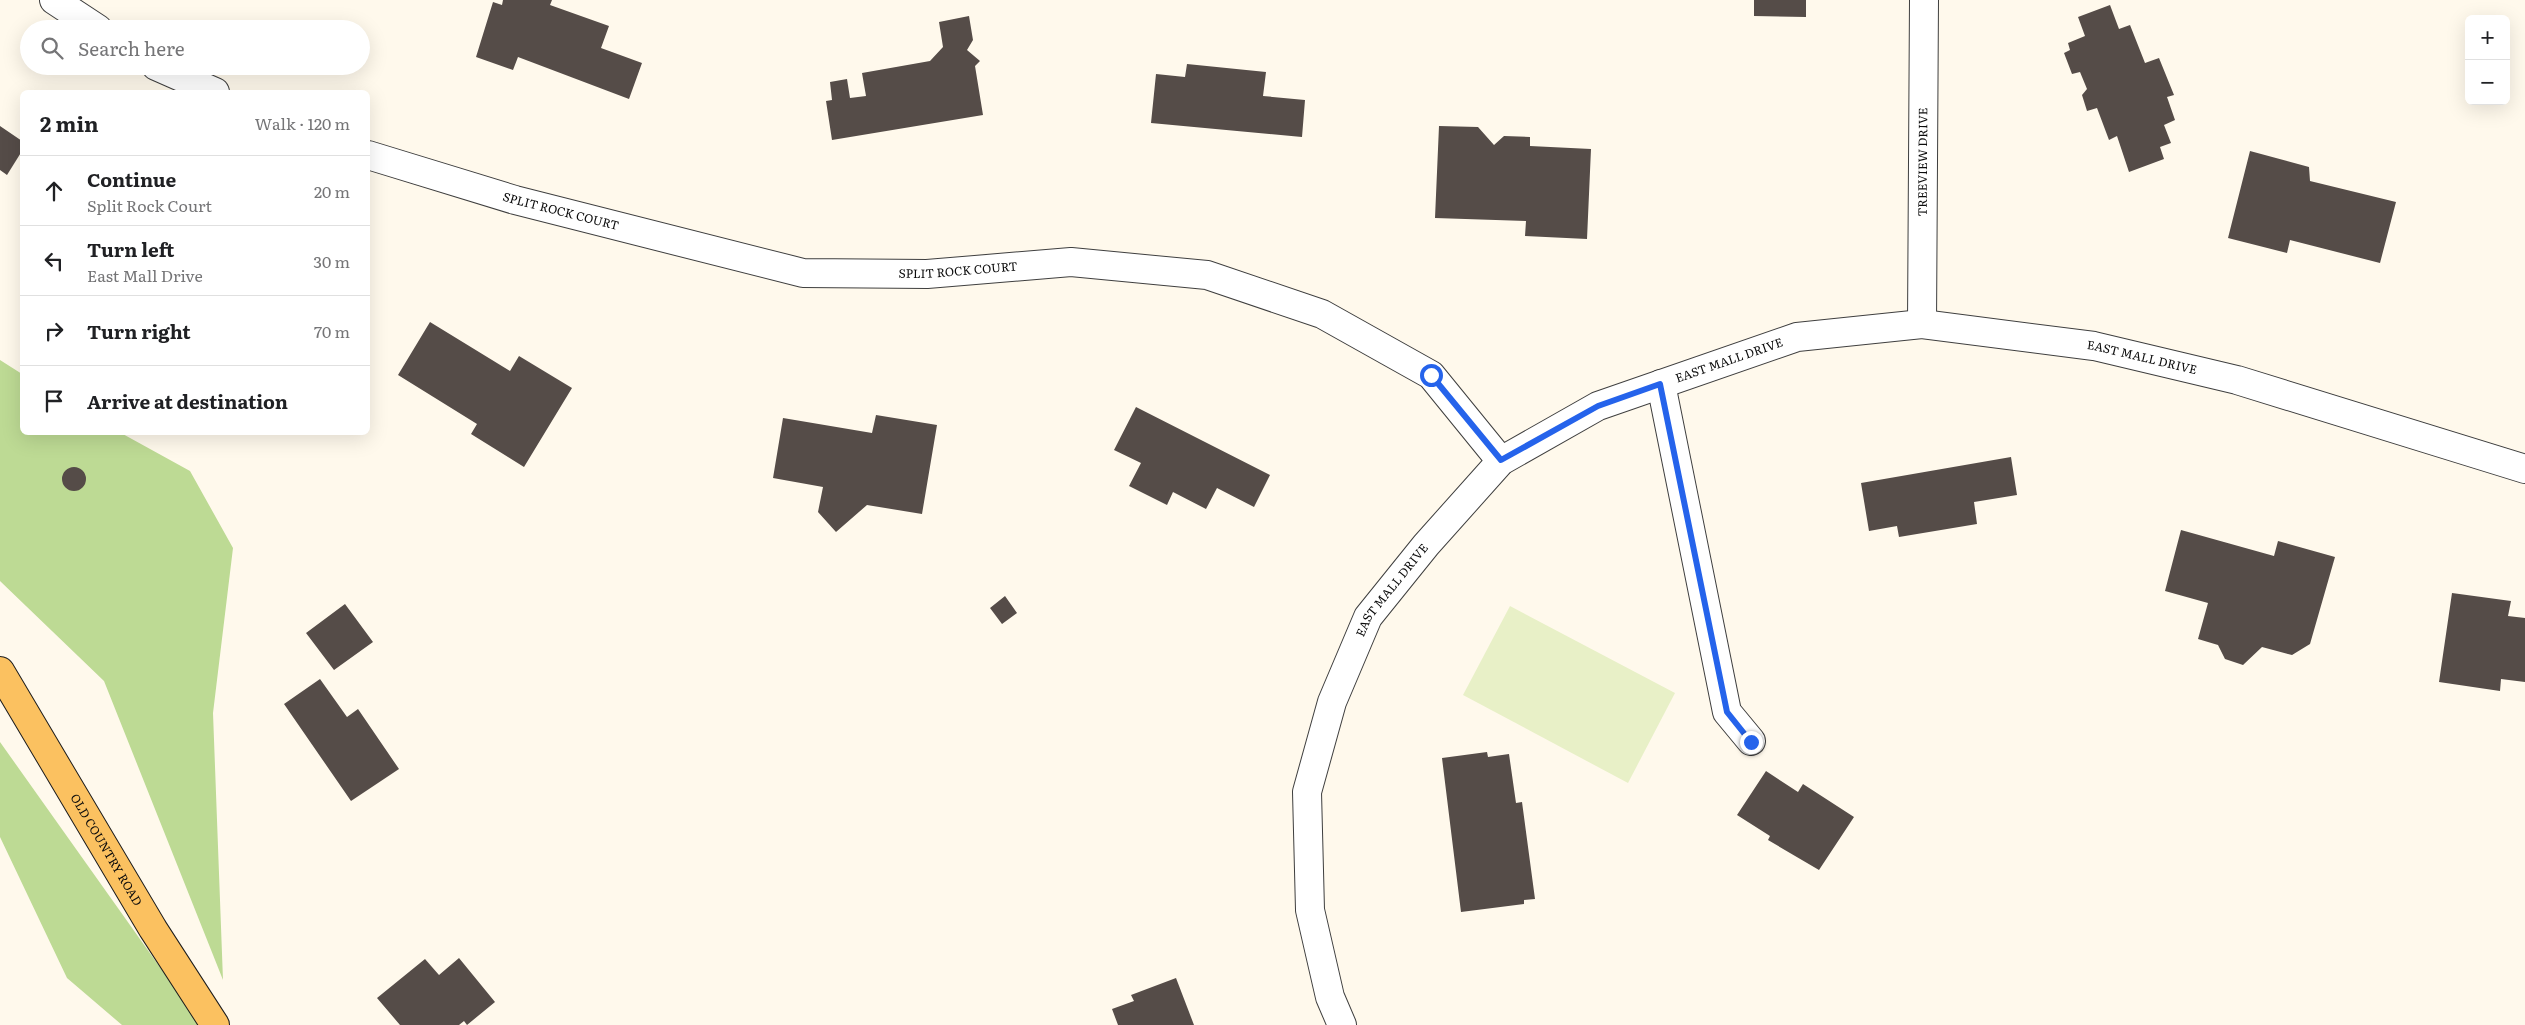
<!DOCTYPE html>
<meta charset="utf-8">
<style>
:root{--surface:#fff;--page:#f2f2f2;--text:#202124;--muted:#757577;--line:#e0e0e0}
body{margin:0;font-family:Literata,serif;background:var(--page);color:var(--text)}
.controls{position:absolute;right:15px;top:15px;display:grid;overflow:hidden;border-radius:8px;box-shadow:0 5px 20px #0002}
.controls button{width:45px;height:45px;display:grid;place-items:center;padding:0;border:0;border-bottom:1px solid var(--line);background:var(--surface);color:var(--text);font:25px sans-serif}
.stop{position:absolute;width:15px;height:15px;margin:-11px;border:4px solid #2563eb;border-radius:50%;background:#fff}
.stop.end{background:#2563eb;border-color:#fff;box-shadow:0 1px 5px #0008}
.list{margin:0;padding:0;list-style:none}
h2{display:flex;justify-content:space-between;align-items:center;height:65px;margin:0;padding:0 20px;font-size:21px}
h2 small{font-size:16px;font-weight:400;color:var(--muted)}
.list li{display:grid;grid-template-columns:32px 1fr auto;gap:15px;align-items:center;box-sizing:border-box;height:70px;padding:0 20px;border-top:1px solid var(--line)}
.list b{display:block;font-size:19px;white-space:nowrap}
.list p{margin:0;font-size:16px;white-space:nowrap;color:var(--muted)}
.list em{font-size:16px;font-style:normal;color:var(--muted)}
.icon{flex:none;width:28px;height:28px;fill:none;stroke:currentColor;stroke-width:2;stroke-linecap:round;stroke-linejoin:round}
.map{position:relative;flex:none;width:2525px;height:1025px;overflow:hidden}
.search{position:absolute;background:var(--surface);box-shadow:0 5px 20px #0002;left:20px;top:20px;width:350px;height:55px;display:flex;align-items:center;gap:12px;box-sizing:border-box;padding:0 18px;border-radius:28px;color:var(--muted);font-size:19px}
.panel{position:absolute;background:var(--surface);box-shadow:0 5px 20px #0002;left:20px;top:90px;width:350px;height:345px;border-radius:8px}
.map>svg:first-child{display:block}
.forest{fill:#bdda94}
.pitch{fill:#e8f0c7}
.building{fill:#554c48}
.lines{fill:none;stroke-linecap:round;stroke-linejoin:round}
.minor-casing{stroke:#3f3f3f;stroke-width:30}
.major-casing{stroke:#1d1d1d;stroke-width:30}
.minor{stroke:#fff;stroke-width:28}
.major{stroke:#fbc160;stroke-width:28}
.route{stroke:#2563eb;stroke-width:6}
.labels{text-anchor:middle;stroke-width:5;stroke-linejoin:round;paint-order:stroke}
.street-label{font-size:12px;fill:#0c0c0c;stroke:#fff}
</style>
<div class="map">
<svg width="2525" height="1025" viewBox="0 0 2525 1025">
<rect width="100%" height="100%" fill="#fff9ec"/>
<path class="forest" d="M0,360L22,374V432L121,433L190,471L233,548L213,713L223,980L104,681L0,581Z
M0,742L201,1025H122L67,978L0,837Z"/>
<path class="pitch" d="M1510,606L1675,693L1628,783L1463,695Z"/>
<path class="building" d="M503,0H552L550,5L609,26L601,48L642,63L629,99L518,57L513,70L476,57L493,2L502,5Z
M1754,0H1806V17L1754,16Z
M2110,5L2119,29L2130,25L2145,63L2159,58L2174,95L2167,97L2175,120L2164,125L2171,143L2160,147L2164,159L2129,172L2117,136L2109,140L2097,108L2087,111L2082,95L2087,89L2080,72L2072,74L2064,53L2070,50L2068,43L2085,36L2078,17Z
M969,16L973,40L967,50L980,61L975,66L983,115L832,140L826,101L832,100L830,82L847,79L850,98L866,96L862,73L930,61L943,47L939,22Z
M1187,64L1266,72L1263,96L1305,100L1302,137L1151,123L1156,74L1185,77Z
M0,126L22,141V151L7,175L0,170Z
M1439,126L1478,127L1494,145L1504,136L1530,137V146L1591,149L1587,239L1525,236L1526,221L1435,218Z
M2250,151L2309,167L2310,181L2396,202L2380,263L2290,240L2287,253L2228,238Z
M430,322L510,371L519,356L572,388L524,467L471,434L477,424L398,375Z
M1136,407L1270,475L1254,507L1217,488L1206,509L1173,492L1167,505L1129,486L1141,463L1114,450Z
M876,415L937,425L922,514L867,505L836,532L818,512L823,487L773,478L783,418L872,433Z
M2011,457L2017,495L1974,502L1977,524L1899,537L1897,526L1869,531L1861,483Z
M62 479a12 12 0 1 1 24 0a12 12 0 1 1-24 0Z
M2181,530L2274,556L2278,541L2335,557L2310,644L2292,655L2262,647L2243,665L2225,659L2218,645L2198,639L2208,603L2165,591Z
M2452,593L2511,601L2508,616L2525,618V682L2501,679L2500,691L2439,682Z
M1005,596L1017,613L1002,624L990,608Z
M345,604L373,642L334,670L306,633Z
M320,679L347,717L358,709L399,769L351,801L284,704Z
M1487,752L1488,757L1509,754L1516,803L1522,802L1535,899L1524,900V904L1461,912L1442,758Z
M1766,771L1798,792L1803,784L1854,817L1819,870L1768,840L1770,836L1737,815Z
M459,958L495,1002L467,1025L464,1021L459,1025H400L377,998L425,959L439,975Z
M1176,978L1194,1025H1118L1112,1009L1134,1001L1131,995Z"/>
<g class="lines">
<g class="minor-casing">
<g id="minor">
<path d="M54,0L98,29"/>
<path d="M156,66L215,92"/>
<path id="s1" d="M368,155L515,200L803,273L927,274L1071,262L1207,275L1322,314L1431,375L1501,461"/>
<path id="s2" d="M1922,324L1924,0"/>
<path d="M1661,384L1727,712L1751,741"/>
<path id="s3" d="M1342,1025L1330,997L1310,910L1307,792L1332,702L1368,617L1426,545L1501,461L1598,406L1797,337L1922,324L2094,346L2237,380L2525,469"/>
</g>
</g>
<g class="major-casing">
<g id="major">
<path id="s4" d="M0,671L153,929L215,1025"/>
</g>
</g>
<use href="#minor" class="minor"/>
<use href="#major" class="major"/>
</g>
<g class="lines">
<path class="route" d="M1431,375L1501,460L1598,406L1660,384L1727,712L1751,742"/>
</g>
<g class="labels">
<g class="street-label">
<text dy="4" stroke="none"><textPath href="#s2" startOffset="162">TREEVIEW DRIVE</textPath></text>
<text dy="4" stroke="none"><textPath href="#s1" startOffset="201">SPLIT ROCK COURT</textPath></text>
<text dy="4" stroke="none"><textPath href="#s1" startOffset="606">SPLIT ROCK COURT</textPath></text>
<text dy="4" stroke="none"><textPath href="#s3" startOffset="1299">EAST MALL DRIVE</textPath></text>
<text dy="4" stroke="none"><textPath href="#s3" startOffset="879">EAST MALL DRIVE</textPath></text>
<text dy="4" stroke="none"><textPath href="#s3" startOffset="459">EAST MALL DRIVE</textPath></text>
<text dy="4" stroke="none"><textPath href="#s4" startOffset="208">OLD COUNTRY ROAD</textPath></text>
</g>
</g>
</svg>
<div class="controls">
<button>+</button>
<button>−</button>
</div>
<div class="stop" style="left:1431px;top:375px"></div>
<div class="stop end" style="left:1751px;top:742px"></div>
<div class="search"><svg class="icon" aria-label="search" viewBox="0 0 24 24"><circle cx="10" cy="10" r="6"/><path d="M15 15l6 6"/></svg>Search here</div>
<section class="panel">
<h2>2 min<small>Walk · 120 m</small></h2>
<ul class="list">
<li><svg class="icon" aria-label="ahead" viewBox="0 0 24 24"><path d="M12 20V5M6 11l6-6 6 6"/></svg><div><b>Continue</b><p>Split Rock Court</p></div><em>20 m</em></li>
<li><svg class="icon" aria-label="left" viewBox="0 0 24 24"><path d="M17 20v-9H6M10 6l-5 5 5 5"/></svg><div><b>Turn left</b><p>East Mall Drive</p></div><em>30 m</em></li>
<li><svg class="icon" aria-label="right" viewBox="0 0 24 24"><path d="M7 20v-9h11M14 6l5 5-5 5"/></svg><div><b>Turn right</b></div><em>70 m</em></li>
<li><svg class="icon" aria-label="arrive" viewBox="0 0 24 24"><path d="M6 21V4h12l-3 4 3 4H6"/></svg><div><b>Arrive at destination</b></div></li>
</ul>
</section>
</div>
